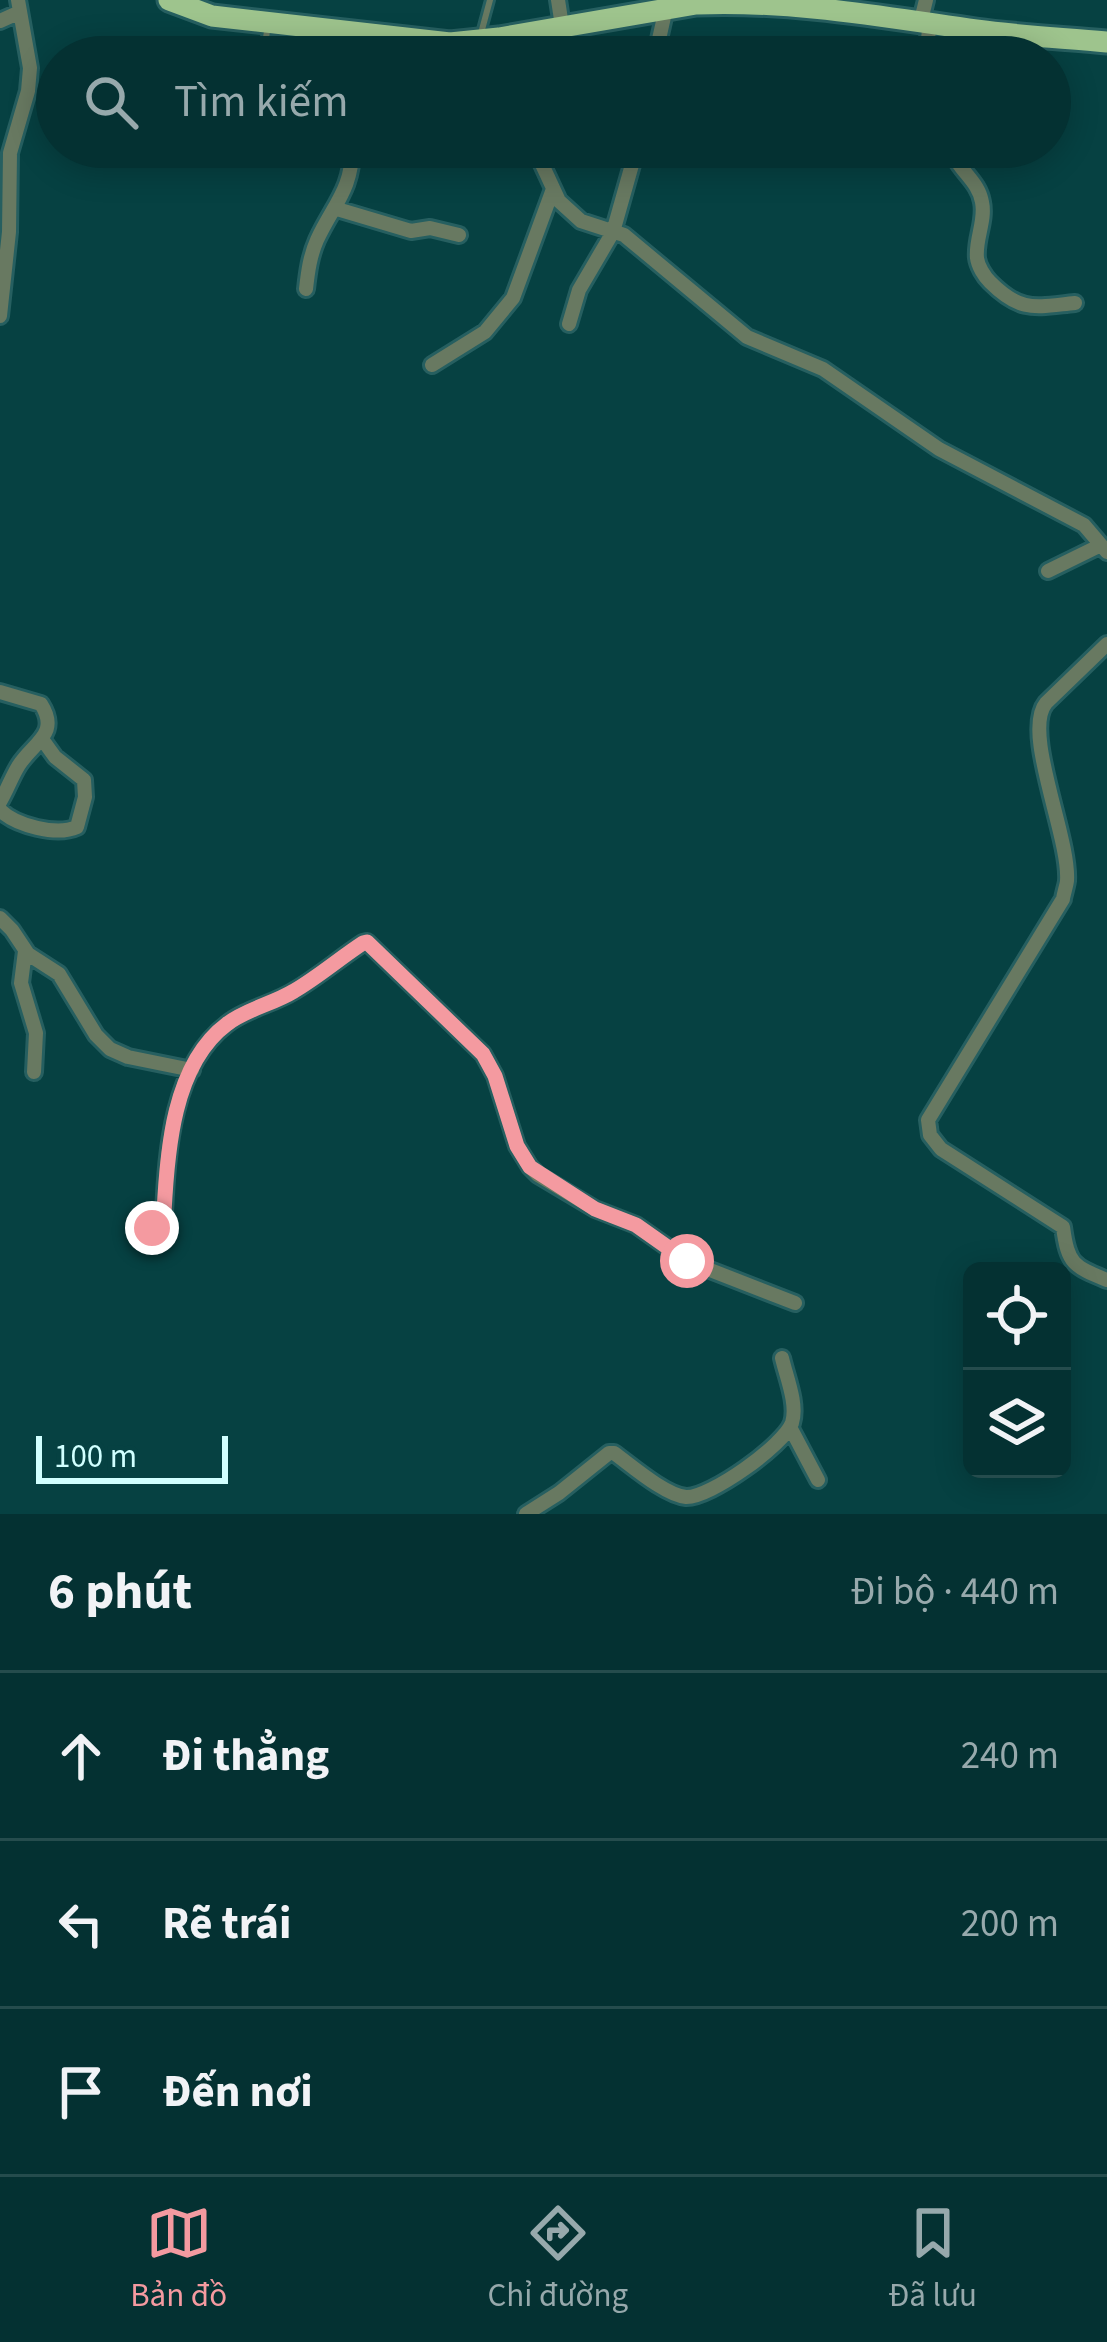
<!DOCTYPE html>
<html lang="vi">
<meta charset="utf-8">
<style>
:root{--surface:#043132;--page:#123d3e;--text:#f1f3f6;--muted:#97a9ac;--line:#254c4d;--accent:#f49aa0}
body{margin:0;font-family:"Source Sans 3",sans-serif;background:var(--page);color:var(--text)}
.controls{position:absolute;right:36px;bottom:36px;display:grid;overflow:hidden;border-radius:18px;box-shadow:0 6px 30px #0003}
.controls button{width:108px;height:108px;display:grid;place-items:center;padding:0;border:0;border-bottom:3px solid var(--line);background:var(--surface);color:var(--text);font:60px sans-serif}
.scale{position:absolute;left:36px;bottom:30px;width:192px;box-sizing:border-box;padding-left:12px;border:6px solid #d1ffff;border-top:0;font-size:33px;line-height:42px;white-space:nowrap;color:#d1ffff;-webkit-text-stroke:9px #064142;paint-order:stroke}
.stop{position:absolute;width:36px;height:36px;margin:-27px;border:9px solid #f49aa0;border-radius:50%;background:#fff}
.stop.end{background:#f49aa0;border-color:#fff;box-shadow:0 3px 12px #0008}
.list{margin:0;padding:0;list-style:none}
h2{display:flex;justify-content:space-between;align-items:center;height:156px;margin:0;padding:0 48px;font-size:51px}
h2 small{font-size:39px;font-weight:400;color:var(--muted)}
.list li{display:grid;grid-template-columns:78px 1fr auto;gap:36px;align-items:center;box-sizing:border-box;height:168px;padding:0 48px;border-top:3px solid var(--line)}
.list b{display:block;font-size:45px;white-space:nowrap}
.list em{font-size:39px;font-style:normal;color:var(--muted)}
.icon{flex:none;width:66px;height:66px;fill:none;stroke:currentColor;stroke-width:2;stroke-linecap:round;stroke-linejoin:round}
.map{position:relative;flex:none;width:1107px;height:1514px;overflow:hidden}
.search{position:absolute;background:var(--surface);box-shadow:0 6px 30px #0003;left:36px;right:36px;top:36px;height:132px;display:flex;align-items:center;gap:30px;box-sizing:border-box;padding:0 42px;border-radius:66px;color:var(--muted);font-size:45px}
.sheet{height:660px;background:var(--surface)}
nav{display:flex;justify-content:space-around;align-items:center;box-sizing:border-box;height:168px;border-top:3px solid var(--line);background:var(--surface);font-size:33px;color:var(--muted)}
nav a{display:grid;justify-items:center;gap:6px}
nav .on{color:var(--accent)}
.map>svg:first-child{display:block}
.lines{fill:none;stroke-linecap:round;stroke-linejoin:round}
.service-casing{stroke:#265f60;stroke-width:12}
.minor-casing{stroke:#265f60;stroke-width:20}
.trunk-casing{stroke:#265f60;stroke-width:27}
.service{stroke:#687961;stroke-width:6}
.minor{stroke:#687961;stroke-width:14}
.trunk{stroke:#9ec48d;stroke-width:21}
.route{stroke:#f49aa0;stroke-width:15}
</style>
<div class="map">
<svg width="1107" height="1514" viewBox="0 0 1107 1514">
<rect width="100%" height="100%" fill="#064142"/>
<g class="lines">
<g class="service-casing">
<path id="service" d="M480,37L490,0
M263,57L268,25"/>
</g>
<g class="minor-casing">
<path id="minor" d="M558,0L562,26
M921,20L926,0
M0,21L20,12
M499,38L504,57
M351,57L353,31
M655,57L666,8
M926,57L930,21
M534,147L559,201L581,221L624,235L747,337L823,369L939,449L1084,525L1107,552
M951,147C957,171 978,179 982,202C986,221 975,239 977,258C978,266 984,276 990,282C1021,313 1035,307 1075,303
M470,156L481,147
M337,209L411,231L430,228L459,235
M306,289C308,271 310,256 317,240C333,205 353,189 352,147
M0,316L9,232L10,153L28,91L30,68L18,0
M569,324L579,290L613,232L637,147
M432,365L485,332L513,298L553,189
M1048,571L1101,545
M1107,644L1046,703C1022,732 1070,837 1067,881C1067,883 1063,897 1063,899L928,1120L930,1135L941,1149L1063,1227C1068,1264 1073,1266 1107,1280
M0,692L41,704C60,734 34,742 19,765C12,776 7,790 0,802
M0,810C16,826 57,836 77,827L85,797L84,780L55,757L42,739
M0,918L12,930L28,954L59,974L96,1035L110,1049L128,1057L192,1070
M25,951L21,983L36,1033L34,1072
M152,1228L163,1218L164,1213C167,1151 172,1066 227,1024C246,1009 273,1004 294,991C318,977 340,958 363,943L367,942L483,1054L495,1076L517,1146L530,1167L538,1175L595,1209L636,1225L687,1261L795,1303
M790,1427L818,1480
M526,1514L559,1493L609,1453H614C632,1466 665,1495 686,1497C710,1498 784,1445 792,1423C798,1404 786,1376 782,1358"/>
</g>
<g class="trunk-casing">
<path id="trunk" d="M169,0L212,16L450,43L499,38L696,4C790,0 884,17 976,30C1019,36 1064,38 1107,42"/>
</g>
<use href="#service" class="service"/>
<use href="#minor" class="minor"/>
<use href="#trunk" class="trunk"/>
</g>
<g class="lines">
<path class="route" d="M152,1228L163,1218L164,1213C167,1152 173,1064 227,1024C246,1009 273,1004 294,991C318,977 340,958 363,943L367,942L483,1054L495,1076L517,1146L530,1167L595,1209L636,1225L687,1261"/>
</g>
</svg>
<div class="controls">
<button><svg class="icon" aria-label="locate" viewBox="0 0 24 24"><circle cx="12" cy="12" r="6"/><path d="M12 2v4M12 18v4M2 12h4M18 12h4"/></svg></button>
<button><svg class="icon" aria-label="layers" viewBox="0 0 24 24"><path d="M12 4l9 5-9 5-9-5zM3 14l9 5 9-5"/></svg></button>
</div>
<div class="scale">100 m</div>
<div class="stop" style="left:687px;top:1261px"></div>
<div class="stop end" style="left:152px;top:1228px"></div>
<div class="search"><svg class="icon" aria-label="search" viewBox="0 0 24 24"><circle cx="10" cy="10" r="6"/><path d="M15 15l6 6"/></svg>Tìm kiếm</div>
</div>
<section class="sheet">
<h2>6 phút<small>Đi bộ · 440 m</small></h2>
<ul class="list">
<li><svg class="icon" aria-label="ahead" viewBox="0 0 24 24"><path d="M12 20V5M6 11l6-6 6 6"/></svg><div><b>Đi thẳng</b></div><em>240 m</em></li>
<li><svg class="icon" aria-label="left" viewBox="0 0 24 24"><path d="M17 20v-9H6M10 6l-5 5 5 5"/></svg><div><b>Rẽ trái</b></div><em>200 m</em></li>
<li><svg class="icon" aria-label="arrive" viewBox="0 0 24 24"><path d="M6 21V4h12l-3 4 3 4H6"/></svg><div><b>Đến nơi</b></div></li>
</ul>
</section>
<nav>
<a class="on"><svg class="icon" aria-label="map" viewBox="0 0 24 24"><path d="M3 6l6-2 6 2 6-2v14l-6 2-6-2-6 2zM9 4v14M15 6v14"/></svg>Bản đồ</a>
<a><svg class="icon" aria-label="directions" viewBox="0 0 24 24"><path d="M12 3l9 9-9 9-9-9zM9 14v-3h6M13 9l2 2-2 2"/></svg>Chỉ đường</a>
<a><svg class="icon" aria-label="saved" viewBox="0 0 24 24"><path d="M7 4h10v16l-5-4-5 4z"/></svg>Đã lưu</a>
</nav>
